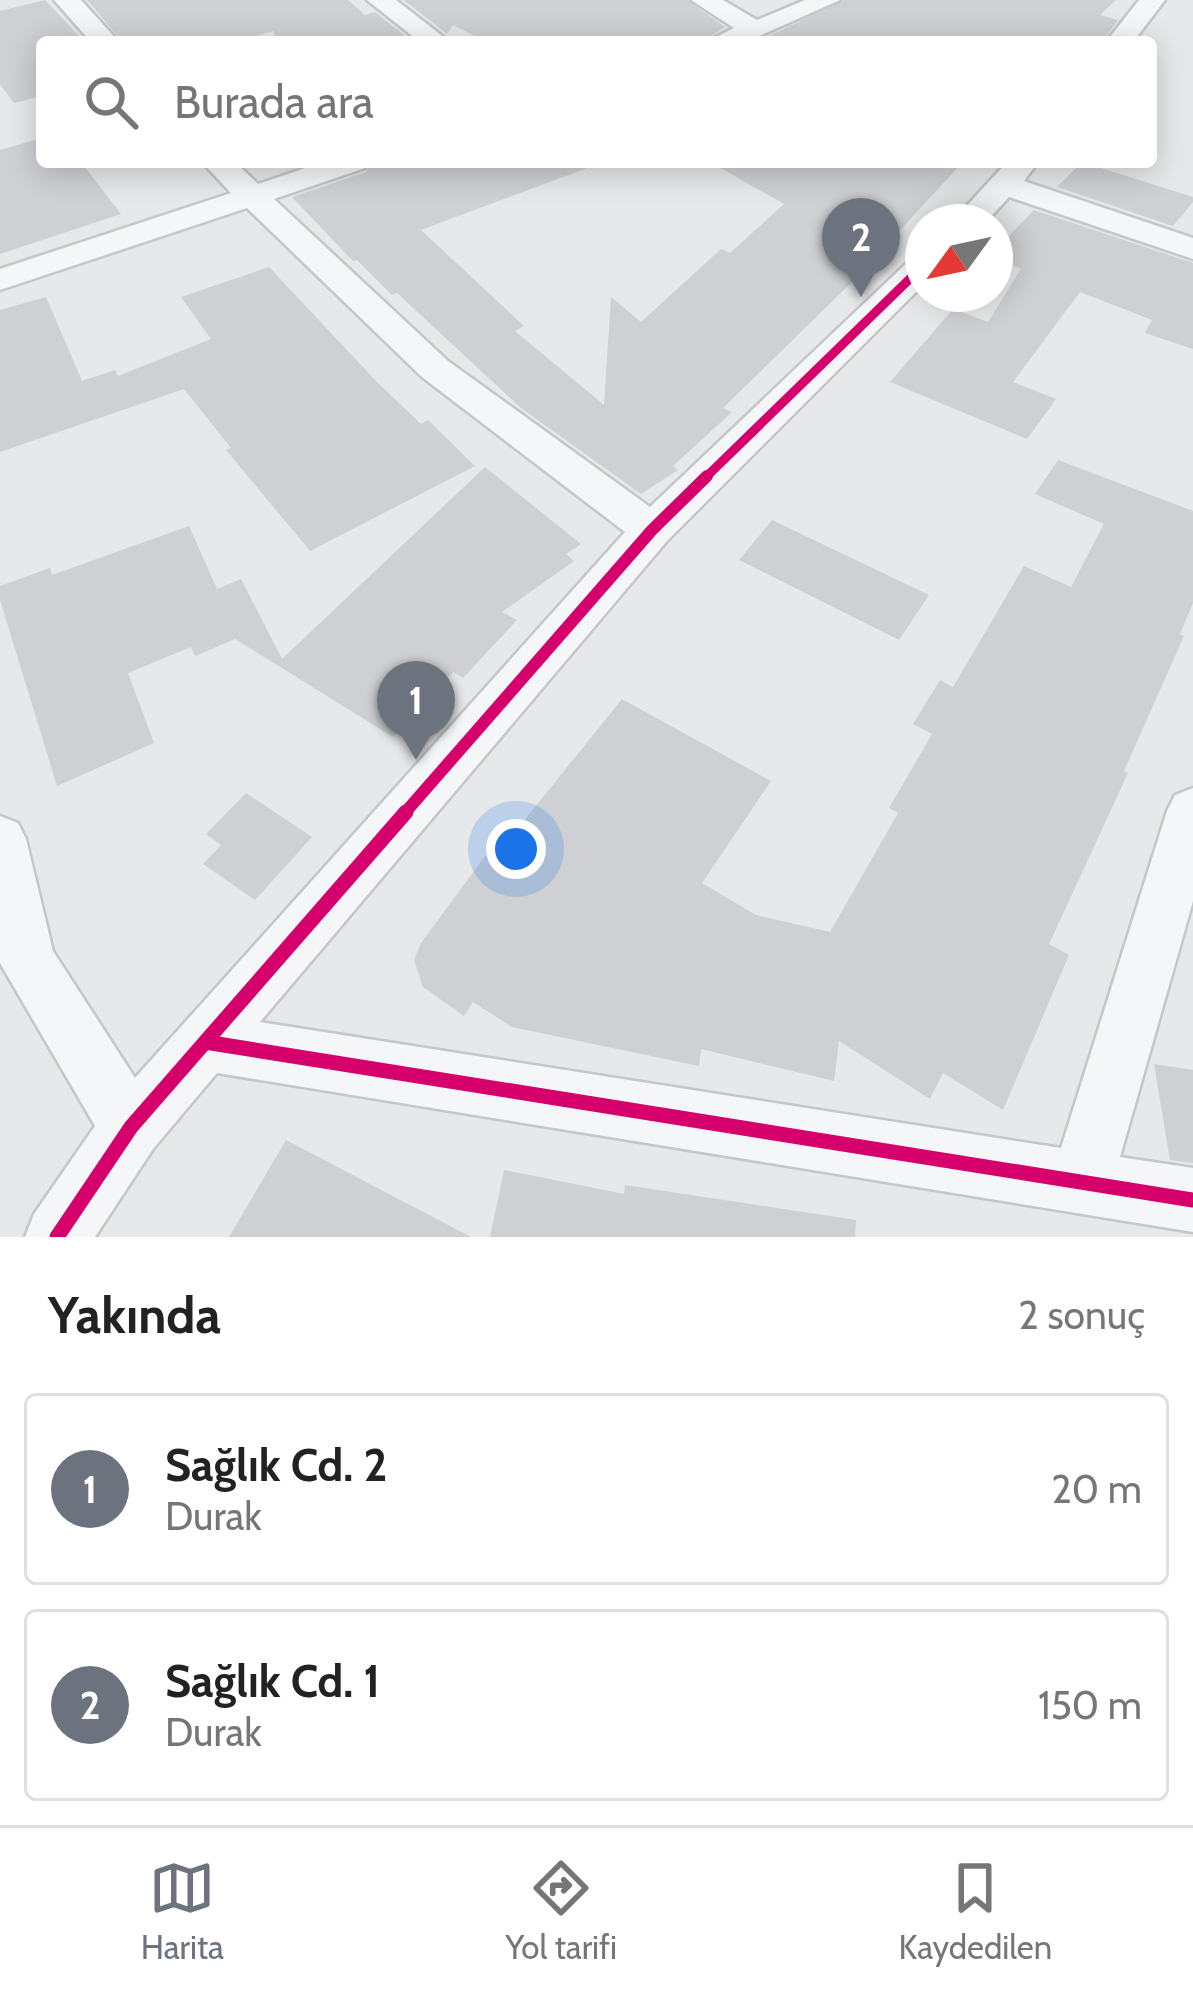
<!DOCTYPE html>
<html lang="tr">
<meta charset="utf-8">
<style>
:root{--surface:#fff;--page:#f2f2f2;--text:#222;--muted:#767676;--line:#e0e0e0;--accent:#6c737f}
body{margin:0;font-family:Cabin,sans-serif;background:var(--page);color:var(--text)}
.compass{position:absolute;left:905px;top:204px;width:108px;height:108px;border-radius:50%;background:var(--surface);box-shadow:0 6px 30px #0003;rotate:237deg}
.you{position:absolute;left:516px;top:849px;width:42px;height:42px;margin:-30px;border:9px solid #fff;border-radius:50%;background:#1a73e8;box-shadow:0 0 0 18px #1a73e833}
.badge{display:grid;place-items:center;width:78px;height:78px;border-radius:50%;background:var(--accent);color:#fff;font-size:39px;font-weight:700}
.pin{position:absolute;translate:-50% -99px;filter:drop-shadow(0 3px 6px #0008)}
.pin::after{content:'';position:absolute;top:63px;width:42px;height:36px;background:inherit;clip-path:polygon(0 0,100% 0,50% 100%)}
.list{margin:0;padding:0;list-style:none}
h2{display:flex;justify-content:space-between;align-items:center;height:156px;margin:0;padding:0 48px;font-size:51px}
h2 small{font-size:39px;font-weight:400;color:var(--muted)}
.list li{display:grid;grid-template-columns:78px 1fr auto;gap:36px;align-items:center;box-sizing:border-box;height:192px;margin:0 24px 24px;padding:0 24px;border:3px solid var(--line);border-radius:12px}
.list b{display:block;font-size:45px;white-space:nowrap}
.list p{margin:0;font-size:39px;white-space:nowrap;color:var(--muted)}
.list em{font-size:39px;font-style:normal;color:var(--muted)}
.icon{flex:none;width:66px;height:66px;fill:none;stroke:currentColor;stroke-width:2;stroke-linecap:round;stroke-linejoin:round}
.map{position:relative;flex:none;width:1193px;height:1237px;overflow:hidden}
.search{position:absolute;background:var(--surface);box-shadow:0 6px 30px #0003;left:36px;right:36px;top:36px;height:132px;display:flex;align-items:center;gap:30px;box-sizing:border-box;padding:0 42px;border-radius:12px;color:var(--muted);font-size:45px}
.sheet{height:588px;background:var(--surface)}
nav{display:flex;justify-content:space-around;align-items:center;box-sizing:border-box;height:168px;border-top:3px solid var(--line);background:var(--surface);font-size:33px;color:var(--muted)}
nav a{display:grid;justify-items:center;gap:6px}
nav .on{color:var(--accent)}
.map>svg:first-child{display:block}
.building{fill:#ced0d3}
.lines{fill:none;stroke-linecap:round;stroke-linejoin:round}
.minor-casing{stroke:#c4c6c8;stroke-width:5}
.minor{fill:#f5f6f7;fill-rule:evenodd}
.cycleway-far2-casing{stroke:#f4f6f9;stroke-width:15}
.cycleway-far1-casing{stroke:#f4f6f9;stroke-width:20}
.cycleway-casing{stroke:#f4f6f9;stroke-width:22}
.cycleway-far2{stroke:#d6006c;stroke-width:9}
.cycleway-far1{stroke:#d6006c;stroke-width:12}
.cycleway{stroke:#d6006c;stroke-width:15}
</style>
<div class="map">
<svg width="1193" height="1237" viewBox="0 0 1193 1237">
<rect width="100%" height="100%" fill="#e6e8ea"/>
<path class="building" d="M45,0L85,42H42V96L14,103L0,84V11Z
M87,0H348L365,15L375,12L413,42H275L274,31L234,42H123Z
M404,0H687L725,27L702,42H487L453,25L447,34Z
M844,0H1116L1100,15L1118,20L1102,42H757Z
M42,138V162H81L121,214L0,254V150Z
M373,162H590V167L421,230L524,326L515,331L604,405L611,297L641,322L721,249L730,253L784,204L710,162H963L850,284L723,408L732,412L673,466L678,470L641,494L521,408L397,293L392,295L357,260L353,261L292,197L366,172Z
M1082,162L1193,197V202L1173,226L1057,187Z
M1034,210L1193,263V349L1145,333L1152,320L1080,292L1013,382L1056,399L1027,439L890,382L953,309L988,322L1021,269L995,259V250Z
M269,267L377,382L421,424L428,420L475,466L310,551L226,450L231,448L184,389L0,452V310L46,297L82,381L115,370L118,376L211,339L181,297Z
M1058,460L1193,511V603L1180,634L1184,636L1124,771L1128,773L1049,944L1069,955L1003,1110L943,1073L930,1099L839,1041L834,1081L701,1049L699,1066L512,1027L473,1002L464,1016L423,987L414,960L421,943L502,833L510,838L622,699L771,781L702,883L756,915L830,932L898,813L889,808L932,734L913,724L940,680L953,687L1024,566L1071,587L1104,524L1035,494Z
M485,467L581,544L566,554L574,561L502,612L517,620L463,678L453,672L393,737L235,639L195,656L191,647L128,673L154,743L57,786L0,600V586L50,568L52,575L189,526L217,589L241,579L282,659Z
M772,520L929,595L899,640L739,560Z
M246,793L312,837L255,900L203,864L221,845L206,834Z
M1154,1064L1193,1070V1163L1170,1160Z
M286,1140L471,1237H229Z
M504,1170L624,1194L625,1185L856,1220L855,1237H490Z"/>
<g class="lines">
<g class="minor-casing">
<path id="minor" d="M54,0H81L119,42H91Z
M367,0H396L450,42H420Z
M691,0H723L757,20L805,0H840L746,42H706L734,28Z
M1139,0H1165L1133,42H1106Z
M202,162H235L258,184L323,162H369L365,168L274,199L448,361L650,507L911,259L923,256V285L667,541L260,1022L1061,1148L1167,811L1175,795L1193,788V901L1120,1157L1193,1168V1232L217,1073L153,1149L95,1237H25L34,1214L95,1126L0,963V816L18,823L26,839L53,951L135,1078L625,532L422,377L247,208L0,290V269L231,193Z
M1007,162H1038L1024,181L1193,238V259L1009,197L986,222H952Z"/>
</g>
<use href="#minor" class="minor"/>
<g class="cycleway-far2-casing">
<path id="cycleway-far2" d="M704,479L923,266"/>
</g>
<g class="cycleway-far1-casing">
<path id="cycleway-far1" d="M403,815L652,530L707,476"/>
</g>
<g class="cycleway-casing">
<path id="cycleway" d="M205,1042L1193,1200
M57,1237L131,1127L406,812"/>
</g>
<use href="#cycleway-far2" class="cycleway-far2"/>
<use href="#cycleway-far1" class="cycleway-far1"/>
<use href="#cycleway" class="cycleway"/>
</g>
</svg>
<svg class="compass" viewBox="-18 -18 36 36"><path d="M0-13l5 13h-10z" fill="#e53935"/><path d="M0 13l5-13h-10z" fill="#767676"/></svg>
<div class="you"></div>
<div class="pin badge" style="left:416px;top:760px">1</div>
<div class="pin badge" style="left:861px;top:297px">2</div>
<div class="search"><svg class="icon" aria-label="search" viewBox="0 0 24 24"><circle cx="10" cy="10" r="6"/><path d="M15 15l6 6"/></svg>Burada ara</div>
</div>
<section class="sheet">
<h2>Yakında<small>2 sonuç</small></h2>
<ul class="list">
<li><span class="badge">1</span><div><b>Sağlık Cd. 2</b><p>Durak</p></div><em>20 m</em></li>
<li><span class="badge">2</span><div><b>Sağlık Cd. 1</b><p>Durak</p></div><em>150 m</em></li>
</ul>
</section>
<nav>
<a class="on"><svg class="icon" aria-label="map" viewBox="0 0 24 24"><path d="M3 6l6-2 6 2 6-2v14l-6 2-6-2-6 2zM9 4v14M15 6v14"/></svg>Harita</a>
<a><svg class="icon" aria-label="directions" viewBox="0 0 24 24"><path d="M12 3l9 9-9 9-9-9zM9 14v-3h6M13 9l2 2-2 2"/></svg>Yol tarifi</a>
<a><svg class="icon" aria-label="saved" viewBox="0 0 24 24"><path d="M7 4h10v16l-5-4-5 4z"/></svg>Kaydedilen</a>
</nav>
